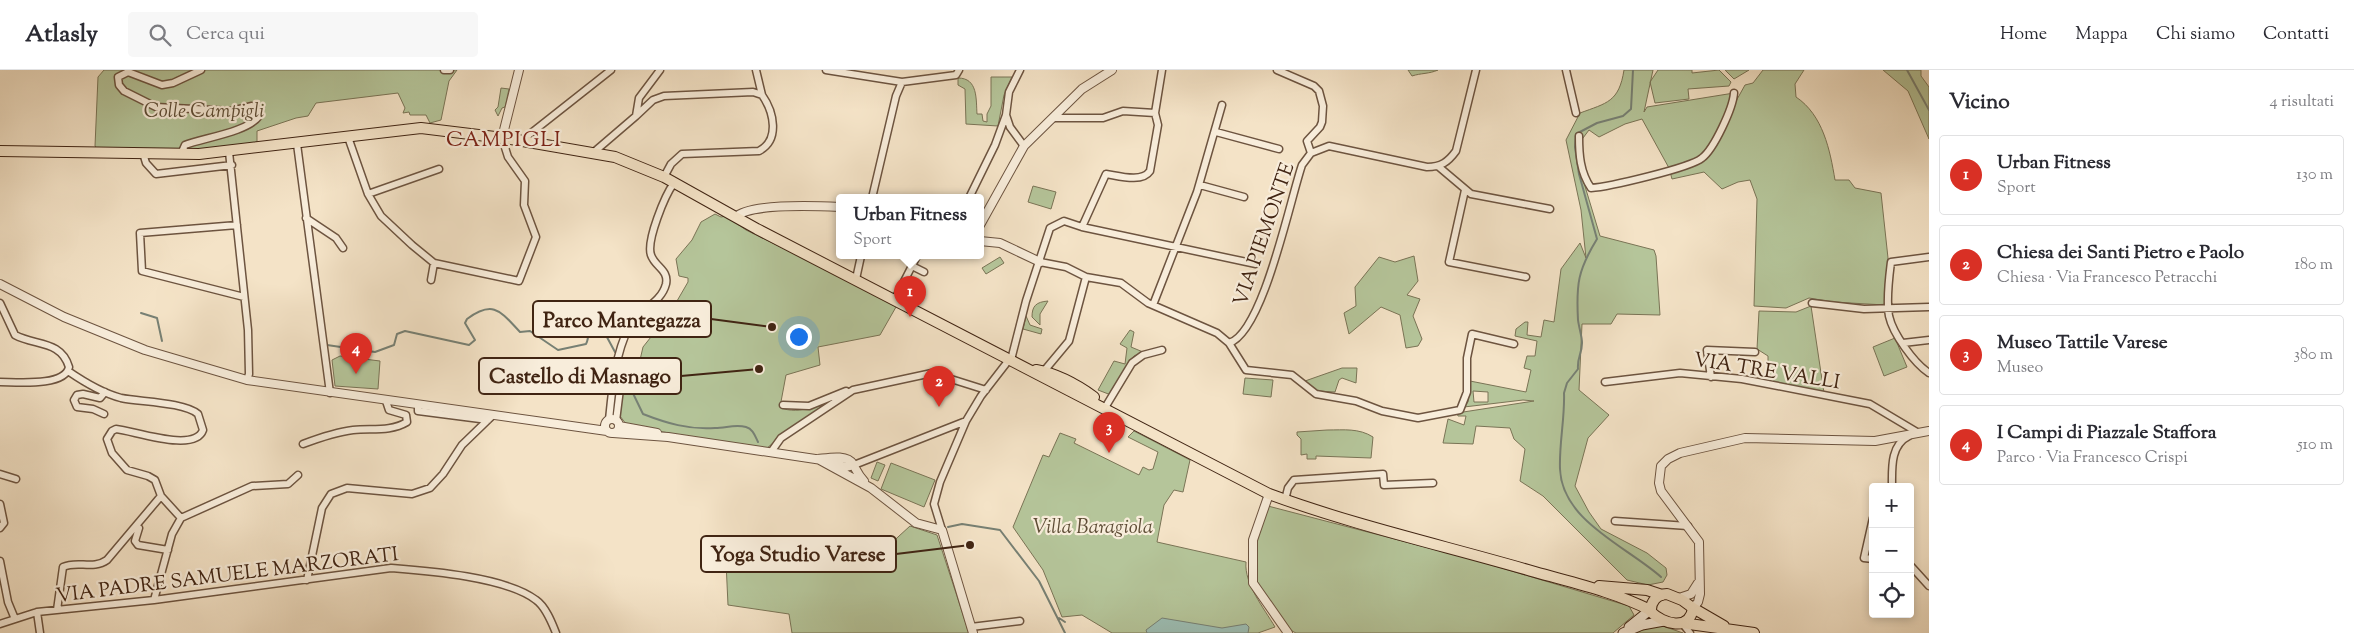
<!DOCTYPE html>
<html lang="it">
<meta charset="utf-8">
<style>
:root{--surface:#fff;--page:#f7f7f7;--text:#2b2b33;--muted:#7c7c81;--line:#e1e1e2;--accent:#d93025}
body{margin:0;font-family:"Sorts Mill Goudy",serif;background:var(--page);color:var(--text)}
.controls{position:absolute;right:15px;bottom:15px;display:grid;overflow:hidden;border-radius:5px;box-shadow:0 2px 8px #0003}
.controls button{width:45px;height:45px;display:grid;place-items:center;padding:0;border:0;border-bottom:1px solid var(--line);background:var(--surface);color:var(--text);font:25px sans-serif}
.you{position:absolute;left:798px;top:266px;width:18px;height:18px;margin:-12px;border:4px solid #fff;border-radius:50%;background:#1a73e8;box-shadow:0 0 0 8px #1a73e833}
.badge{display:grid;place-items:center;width:32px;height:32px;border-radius:50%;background:var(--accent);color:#fff;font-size:16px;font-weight:700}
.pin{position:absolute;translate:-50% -41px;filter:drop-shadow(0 1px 2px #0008)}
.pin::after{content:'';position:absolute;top:26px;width:18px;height:15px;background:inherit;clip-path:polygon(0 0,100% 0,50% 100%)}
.popup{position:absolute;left:836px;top:124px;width:148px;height:65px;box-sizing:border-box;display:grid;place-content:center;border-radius:5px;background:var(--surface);filter:drop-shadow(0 1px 4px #0005);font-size:16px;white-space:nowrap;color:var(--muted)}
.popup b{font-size:19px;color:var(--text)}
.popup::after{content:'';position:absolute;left:50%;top:100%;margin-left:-10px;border:10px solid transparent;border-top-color:var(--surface)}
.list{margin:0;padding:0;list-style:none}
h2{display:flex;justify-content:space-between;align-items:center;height:65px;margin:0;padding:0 20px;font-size:21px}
h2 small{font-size:16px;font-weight:400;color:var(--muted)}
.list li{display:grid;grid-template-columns:32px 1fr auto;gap:15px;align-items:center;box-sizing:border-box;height:80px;margin:0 10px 10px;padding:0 10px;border:1px solid var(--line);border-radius:5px}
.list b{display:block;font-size:19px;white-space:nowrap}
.list p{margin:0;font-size:16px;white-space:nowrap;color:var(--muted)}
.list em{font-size:16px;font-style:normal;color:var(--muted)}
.icon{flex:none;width:28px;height:28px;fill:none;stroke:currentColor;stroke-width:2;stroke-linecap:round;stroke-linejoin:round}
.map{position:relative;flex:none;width:1929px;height:563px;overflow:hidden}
header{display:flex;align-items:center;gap:30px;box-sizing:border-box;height:70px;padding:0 25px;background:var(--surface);border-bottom:1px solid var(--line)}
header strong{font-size:24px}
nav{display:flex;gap:28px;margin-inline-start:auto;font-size:18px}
.search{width:350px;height:45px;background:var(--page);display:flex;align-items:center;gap:12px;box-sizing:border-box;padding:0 18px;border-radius:5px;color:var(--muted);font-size:19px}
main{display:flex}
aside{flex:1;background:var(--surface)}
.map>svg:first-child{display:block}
.green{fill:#b5c59a;stroke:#7a7456;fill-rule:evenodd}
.water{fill:#9cbeb4;stroke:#778074}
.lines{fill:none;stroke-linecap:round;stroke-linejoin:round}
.stream{stroke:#778074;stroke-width:2}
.minor-casing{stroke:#6d5440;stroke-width:9}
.tertiary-casing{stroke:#6d5440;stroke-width:10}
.secondary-casing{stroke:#402413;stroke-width:11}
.primary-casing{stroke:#402413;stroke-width:12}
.minor{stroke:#f8eddb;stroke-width:6}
.tertiary{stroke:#f8eddb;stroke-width:8}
.secondary{stroke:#f8eddb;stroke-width:9}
.primary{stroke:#f4e3c7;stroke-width:10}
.labels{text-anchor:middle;stroke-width:4.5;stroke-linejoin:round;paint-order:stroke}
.park-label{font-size:20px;font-style:italic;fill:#5d4c35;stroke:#f8eddb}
.street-label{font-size:20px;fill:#402413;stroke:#f8eddb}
.neighbourhood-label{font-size:21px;letter-spacing:1px;fill:#7a1f14;stroke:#f8eddb}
.leader{fill:none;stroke:#402413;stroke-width:2}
.callout-dot{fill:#402413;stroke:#f8eddb;stroke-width:2}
.callout{fill:#f8eddb;stroke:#402413;stroke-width:2}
.callout-label{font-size:21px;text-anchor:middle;font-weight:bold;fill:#402413}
</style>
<header>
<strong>Atlasly</strong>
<div class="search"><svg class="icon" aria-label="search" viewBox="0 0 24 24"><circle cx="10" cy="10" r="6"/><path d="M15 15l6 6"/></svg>Cerca qui</div>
<nav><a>Home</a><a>Mappa</a><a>Chi siamo</a><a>Contatti</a></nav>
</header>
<main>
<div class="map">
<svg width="1929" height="563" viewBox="0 0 1929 563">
<rect width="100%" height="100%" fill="#f4e3c7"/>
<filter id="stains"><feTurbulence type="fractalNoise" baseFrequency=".004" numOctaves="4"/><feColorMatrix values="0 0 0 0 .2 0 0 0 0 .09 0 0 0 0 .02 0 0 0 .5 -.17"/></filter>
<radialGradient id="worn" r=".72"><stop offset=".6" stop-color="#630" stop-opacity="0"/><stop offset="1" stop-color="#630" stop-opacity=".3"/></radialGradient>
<path class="green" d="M104,0H457L449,11L441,50L430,53L426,45H410L409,42L403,43L405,38L398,23L316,33L308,46L296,48L257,61V74L206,82L97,79L95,76L98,7Z
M1408,0H1438C1429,4 1421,3 1412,6Z
M1624,0H1653L1644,42L1647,37L1734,23L1735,33L1745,15L1753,13L1763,0H1804L1795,14L1796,27C1823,45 1830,80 1835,110H1849L1855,118L1881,123L1888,188L1885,235L1833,232L1809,228L1786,238L1754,236L1757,129L1750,110L1738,112L1722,119L1704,102L1672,109L1669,98L1642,49L1625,54L1599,67L1589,60L1580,72L1578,93L1600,166L1654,180L1656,186L1660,245L1617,244L1611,254H1582L1579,320L1609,345L1588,368L1575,416L1589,442L1601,459L1647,483L1666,498L1667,505L1663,512L1648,515L1627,510L1543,426L1520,411L1525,379L1514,369L1510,358L1476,356L1473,374L1443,373L1448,349L1464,355L1466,346H1458L1457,343L1534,331L1523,330L1464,337L1468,332L1470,311L1526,322L1531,300L1524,298L1527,286H1535L1537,271L1515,266L1516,259L1525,252H1528L1527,265L1541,267L1544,250L1554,252L1561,199L1580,173L1586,188L1581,140L1566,70L1580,43C1607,33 1619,32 1624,0ZM1473,321L1488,322V332H1474Z
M1658,0H1692V3L1719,0L1731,12L1729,16L1688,19L1689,29L1655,33L1650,12Z
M1725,0H1749L1734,9Z
M1883,0H1921V6L1929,17V69L1908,21Z
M991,7H1012L1004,25L998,56L966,54L965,19L958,15V8C978,8 976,29 977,44H982L983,51L987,52V44L991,36Z
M501,18L509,19L505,37L502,38L498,46L495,40L498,37Z
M1033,116L1056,122L1051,139L1028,132Z
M715,144L721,147L726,146L746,160L895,233L896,237L880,265L818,277L820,295L786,305L780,337C799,347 825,332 843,324L789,360L767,378L678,365L626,354L620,346L624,299L637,303L643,277L670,243L688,212V208L679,206L676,189L692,170L701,152Z
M1414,186L1418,211L1407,225L1420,229L1413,246L1422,269L1418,276L1406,278L1400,245L1381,237L1349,264L1344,243L1356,236L1355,217L1379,187L1395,192Z
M1000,187L1004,193L986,204L982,198Z
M1048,231L1040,244V255L1032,247C1032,236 1036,232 1048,231Z
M1811,236L1824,323L1768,310V286L1757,279L1759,241L1796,242Z
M1026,246L1030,255L1042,259L1041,264L1023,259Z
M1130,260L1134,262L1131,277L1143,282L1134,286L1111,325L1098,320L1114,291L1125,294L1127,278L1120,274Z
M1895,268L1907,297L1884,306L1873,277Z
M340,286L380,291L378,319L335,316L332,290Z
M1342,298H1357L1356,313L1342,308L1339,310L1335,322L1317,321L1305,311Z
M1245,308L1273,310L1271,327L1243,324Z
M1327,360C1344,360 1359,358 1373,367L1371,388L1316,386V389H1307V384L1301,385V369L1297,365V362Z
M1134,361L1190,390L1183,422L1174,420L1164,435L1157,472L1246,492C1244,514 1264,538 1275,557L1258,563H1112L1082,545L1062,547L1043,500L1013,457L1043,385L1049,387L1060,363L1076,369L1074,373L1139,405L1143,397L1149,400L1153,399L1158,382L1128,367Z
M877,392L885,395L878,411L871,408Z
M891,393L935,410L924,437L881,419Z
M1268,436L1475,490L1629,536L1634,545L1613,563H1296L1290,560C1280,545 1266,531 1258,515C1246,494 1261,457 1268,436Z
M910,456L937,465L969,563H792L789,544L728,535L725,470L852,496L875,488Z
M1663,556L1683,563H1634L1651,557Z"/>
<path class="water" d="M1162,548L1222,558L1246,554L1249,557L1248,563H1147L1146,560Z"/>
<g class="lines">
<path class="stream" d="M1633,0L1631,39L1623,46L1597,53L1576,64L1575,77L1579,104L1597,169C1578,200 1576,214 1578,250C1579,258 1582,266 1582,273C1582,284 1577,287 1578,299L1567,313L1564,323C1565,348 1559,373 1560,399C1562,451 1626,476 1661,507
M1907,0L1929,40
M141,243L157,248L162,271
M327,275L375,282L394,275L397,264L405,261L469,275L475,270L465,253L467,249C494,229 501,242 520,262L530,261L558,280L586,274C591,265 586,255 590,245H595L615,282
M627,311L643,344C666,353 689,360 715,358C726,358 735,354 746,357C753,359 755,366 758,372
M948,457L962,454L1000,460L1039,511L1065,563
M1059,548L1065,552"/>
<g class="minor-casing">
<path id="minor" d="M444,0H450
M756,0L762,25
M826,0L902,12
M1277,0L1314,16L1319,21L1323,36L1322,52L1320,57L1307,71L1311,83
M1566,0L1576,43
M1155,43L1162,0
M1006,45L1010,57L1024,76
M636,46L653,30L664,26L753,22L762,25C774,42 780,70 759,81L682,84L671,94L664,107
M1216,62L1279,79
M1579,66C1579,84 1580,102 1591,118C1608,117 1690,98 1702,88C1714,79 1733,38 1734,23
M348,67L368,124L381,146L412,175L434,193L519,211L536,167L524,135L525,111L508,87L502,68
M521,71L611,0
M297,74L330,323
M229,82L248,260L249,304L247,310
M594,82L636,46L639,28L660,0
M143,83L146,93L156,104L232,95
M181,84L185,75C203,68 248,62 259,46L258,40L252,36L231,41L156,37L124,21L119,15L118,7L128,2L162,15L173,13L201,0
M1439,97L1471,124L1550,139
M1200,115L1244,127
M1465,120L1449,192L1526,207
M368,124L439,99
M872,128L896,26L902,12L956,5L959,0
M969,128L995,75L1006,45L1009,22L1020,0
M306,148L336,168L343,178
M237,155L140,163L142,201L244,227
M1082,157L1256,194
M1929,187L1891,192C1889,208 1886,230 1889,246C1893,264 1914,293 1929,303
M1040,192L1066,197L1086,207L1121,213L1148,233L1217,263L1229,273C1263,263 1290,130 1302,95L1311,83L1329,76L1427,97C1441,97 1448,92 1456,81L1476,0
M912,196L924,202
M856,209L861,186
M431,210L434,193
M895,229L917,186
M0,233L15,265C35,276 61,270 69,297C65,317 16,312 0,312
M1812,233L1864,239L1929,237
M1153,235L1197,122L1222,35
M1229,273L1246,300L1292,305L1316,324L1356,331L1382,341L1418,348L1460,340L1467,322V288L1472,264L1514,274
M1903,273L1929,270
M68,301C84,312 102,323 121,328C140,332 184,332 198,344L203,360C195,383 135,361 116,359L112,361L107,369L112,383L127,400L148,406L155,410L161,426L181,448
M1044,301L1069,271L1086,207
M1711,307L1707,280L1755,282
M1605,312L1680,303L1742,309L1870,334L1917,362
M418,335V341L488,350
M783,335L809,336L846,321
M1106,336L1132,293L1143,285L1162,280
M104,344L93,339L77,337L74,330L77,325L83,324L100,328L105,322
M609,350C612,320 615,284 629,257C638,240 661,234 666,214C669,200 655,197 651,185C646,171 665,125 674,113
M616,351L623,295L618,296
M303,374C319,368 336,362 353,360C372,358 390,362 407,352L406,345L389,340L386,331
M771,382L781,368L853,320L932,303L986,320
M854,395L966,351
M0,404L16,409
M1892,417C1892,399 1890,375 1909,366
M1285,430L1288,418L1294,410L1383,404L1384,415L1433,413
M0,434L4,453L0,458
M1873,448L1864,488L1873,489
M1615,451L1688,456
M139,458L135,471L138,475L168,480
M942,460L934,434L940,412L966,351L981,326L1012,286L1026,231L1050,158L1064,151L1082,157L1106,104C1119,106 1142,113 1150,101L1158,55L1155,43L1123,41L1103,48H1053
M0,491L8,532L15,549
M1910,495L1929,516
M307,510L322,438L331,424L347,418L412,424L430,418L443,404L462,375L493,345
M154,530L172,464L181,448L252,416L288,414L298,405
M57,540L63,497C77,490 93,500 107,490L161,426
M37,542L40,563
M1682,553L1690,563
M0,554L37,542L154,530L391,498C429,501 506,507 536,530C546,537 552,553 556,563
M971,557L1020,551"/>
</g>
<g class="tertiary-casing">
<path id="tertiary" d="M502,68L519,0
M736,147C749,133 819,136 840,137
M980,155L1024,76L1082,19L1112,0
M980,171L1000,173L1040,192
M0,214L64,247L145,280L247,310L607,361
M605 356a7 7 0 1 1 14 0a7 7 0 1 1-14 0Z
M619,356L657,363
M613,363L668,367L822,390
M818,389L871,418L916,453L942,460L973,563
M818,389C828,388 847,384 853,394C857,401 858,405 864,411
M833,393L845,397L854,395
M1269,424L1253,470V513L1288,563
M1679,528L1691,524L1698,513
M1693,538L1698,532L1700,524L1699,472L1661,421L1659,413L1661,396L1668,389L1680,383L1745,368L1875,371L1929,361"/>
</g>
<g class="secondary-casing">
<path id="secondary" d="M1629,557L1650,540
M1623,563L1642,555L1664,551"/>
</g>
<g class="primary-casing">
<path id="primary" d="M0,81L199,84L421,58L511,69L615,87L664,107L757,159L1269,424C1356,456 1446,476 1535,502C1574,513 1615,522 1650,540
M1036,300C1058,304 1076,314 1094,327
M1599,516L1647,520L1662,525
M1667,524L1682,530L1693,538C1690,562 1663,554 1651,542C1650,532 1657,524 1667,524Z
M1693,538L1724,556
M1682,553L1754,563"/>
</g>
<use href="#minor" class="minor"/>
<use href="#tertiary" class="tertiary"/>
<use href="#secondary" class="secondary"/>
<use href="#primary" class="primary"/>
</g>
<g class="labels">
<g class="park-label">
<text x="204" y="47">Colle Campigli</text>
<text x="1093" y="463">Villa Baragiola</text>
</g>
<g class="street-label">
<text transform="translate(1263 164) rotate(-71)" y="7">VIA PIEMONTE</text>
<text transform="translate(1767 300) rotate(9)" y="7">VIA TRE VALLI</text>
<text transform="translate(227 504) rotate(-7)" y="7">VIA PADRE SAMUELE MARZORATI</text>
</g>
<g class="neighbourhood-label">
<text x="504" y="76">CAMPIGLI</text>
</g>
</g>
<path class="leader" d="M772 257L711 249M759 299L681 306M970 475L896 484"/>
<g class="callout-dot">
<circle cx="772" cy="257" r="5"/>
<circle cx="759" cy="299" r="5"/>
<circle cx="970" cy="475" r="5"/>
</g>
<g class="callout">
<rect x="533" y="231" width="178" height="36" rx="5"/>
<rect x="479" y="288" width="202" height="36" rx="5"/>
<rect x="701" y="466" width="195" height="36" rx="5"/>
</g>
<g class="callout-label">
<text x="622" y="257">Parco Mantegazza</text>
<text x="580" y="313">Castello di Masnago</text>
<text x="798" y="491">Yoga Studio Varese</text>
</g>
<rect width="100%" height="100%" filter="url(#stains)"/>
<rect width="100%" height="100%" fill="url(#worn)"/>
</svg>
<div class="controls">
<button>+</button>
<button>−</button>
<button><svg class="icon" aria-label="locate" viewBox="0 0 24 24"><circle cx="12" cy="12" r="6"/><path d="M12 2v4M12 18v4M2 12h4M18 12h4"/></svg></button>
</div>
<div class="you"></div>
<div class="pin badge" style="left:910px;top:247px">1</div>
<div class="popup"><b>Urban Fitness</b>Sport</div>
<div class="pin badge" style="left:939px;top:337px">2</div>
<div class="pin badge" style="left:1109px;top:383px">3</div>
<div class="pin badge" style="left:356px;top:304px">4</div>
</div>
<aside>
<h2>Vicino<small>4 risultati</small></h2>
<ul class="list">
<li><span class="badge">1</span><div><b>Urban Fitness</b><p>Sport</p></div><em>130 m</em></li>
<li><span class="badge">2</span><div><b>Chiesa dei Santi Pietro e Paolo</b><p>Chiesa · Via Francesco Petracchi</p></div><em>180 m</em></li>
<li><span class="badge">3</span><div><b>Museo Tattile Varese</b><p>Museo</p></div><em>380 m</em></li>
<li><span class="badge">4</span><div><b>I Campi di Piazzale Staffora</b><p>Parco · Via Francesco Crispi</p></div><em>510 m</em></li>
</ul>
</aside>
</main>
